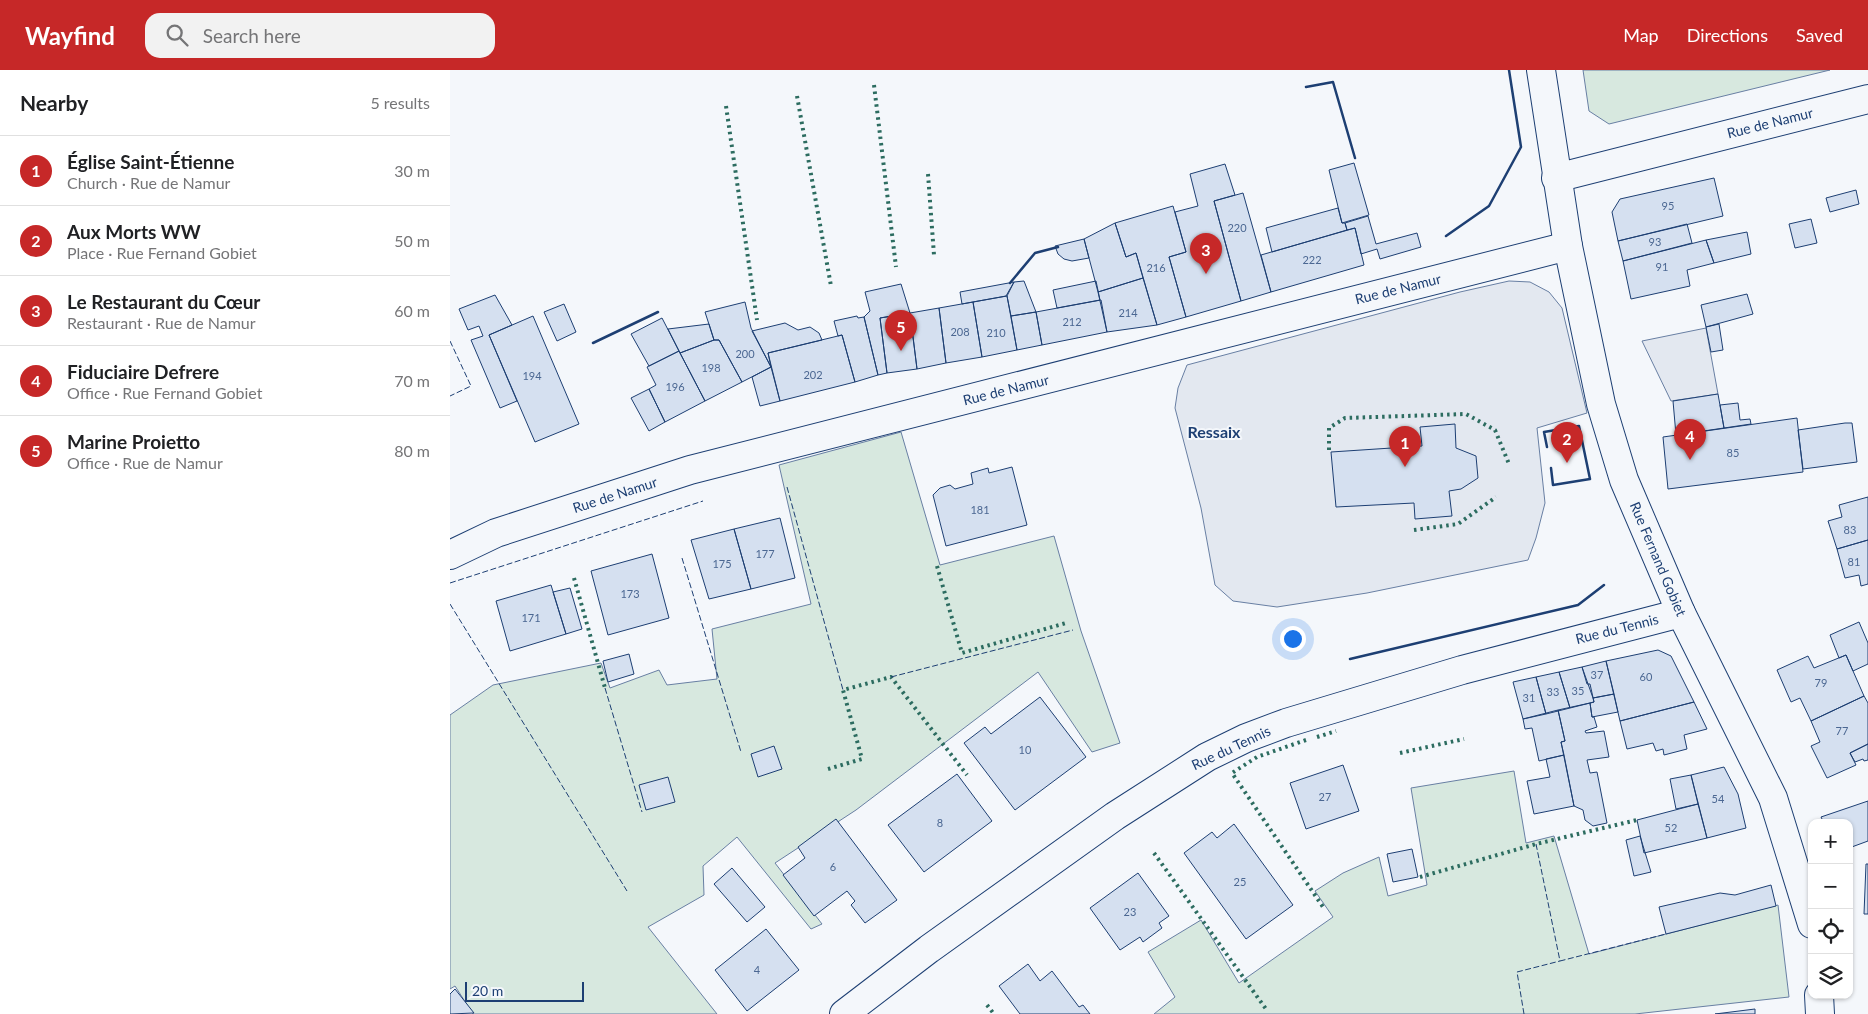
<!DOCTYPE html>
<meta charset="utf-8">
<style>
:root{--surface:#fff;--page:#f2f2f2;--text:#202124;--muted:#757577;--line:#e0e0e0;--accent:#c62828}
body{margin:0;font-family:Lato,sans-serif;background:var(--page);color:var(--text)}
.controls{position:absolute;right:15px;bottom:15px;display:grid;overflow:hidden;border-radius:10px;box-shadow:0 1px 4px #0004}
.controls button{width:45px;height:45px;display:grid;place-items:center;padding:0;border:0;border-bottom:1px solid var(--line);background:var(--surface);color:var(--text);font:25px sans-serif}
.scale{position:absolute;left:15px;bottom:12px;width:119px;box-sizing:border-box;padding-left:5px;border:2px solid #1d3f73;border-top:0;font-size:14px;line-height:18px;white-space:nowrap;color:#1d3f73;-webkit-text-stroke:4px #f4f7fb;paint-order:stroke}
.you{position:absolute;left:842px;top:568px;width:18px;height:18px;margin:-12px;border:4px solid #fff;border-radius:50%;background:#1a73e8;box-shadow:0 0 0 8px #1a73e833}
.badge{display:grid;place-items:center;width:32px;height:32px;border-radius:50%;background:var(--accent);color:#fff;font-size:16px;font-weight:700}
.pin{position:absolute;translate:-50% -41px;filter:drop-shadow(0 1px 2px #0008)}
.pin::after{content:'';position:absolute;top:26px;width:18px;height:15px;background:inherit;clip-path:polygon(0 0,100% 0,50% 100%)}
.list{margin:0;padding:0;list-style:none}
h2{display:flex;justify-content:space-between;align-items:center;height:65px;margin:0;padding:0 20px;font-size:21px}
h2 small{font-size:16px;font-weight:400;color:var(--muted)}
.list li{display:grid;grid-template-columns:32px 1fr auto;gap:15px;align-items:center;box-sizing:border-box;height:70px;padding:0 20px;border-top:1px solid var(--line)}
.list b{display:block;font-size:19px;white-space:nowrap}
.list p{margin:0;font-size:16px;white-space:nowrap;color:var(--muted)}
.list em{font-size:16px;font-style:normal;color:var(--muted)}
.icon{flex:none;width:28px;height:28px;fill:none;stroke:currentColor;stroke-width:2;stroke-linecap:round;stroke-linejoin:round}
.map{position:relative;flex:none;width:1418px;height:944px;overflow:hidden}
header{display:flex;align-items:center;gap:30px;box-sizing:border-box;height:70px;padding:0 25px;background:var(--accent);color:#fff}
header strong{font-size:24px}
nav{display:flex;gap:28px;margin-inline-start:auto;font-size:18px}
.search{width:350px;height:45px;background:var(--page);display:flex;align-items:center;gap:12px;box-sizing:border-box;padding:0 18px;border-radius:15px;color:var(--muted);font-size:19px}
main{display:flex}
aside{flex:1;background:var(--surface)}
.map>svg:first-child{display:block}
.green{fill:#d7e8df;stroke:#687fa3}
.parking{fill:#e3e8f0;stroke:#687fa3}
.building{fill:#d5e0f0;stroke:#1d3f73}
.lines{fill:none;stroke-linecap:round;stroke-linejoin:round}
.street-casing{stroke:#1d3f73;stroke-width:30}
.secondary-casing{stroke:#1d3f73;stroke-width:30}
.street{stroke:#f4f7fb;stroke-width:28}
.secondary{stroke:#f4f7fb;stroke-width:28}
.hedge{stroke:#2c6c60;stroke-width:4;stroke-dasharray:2.5 4;stroke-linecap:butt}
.fence{stroke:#1d3f73;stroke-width:1;stroke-dasharray:6 2.5;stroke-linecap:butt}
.wall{stroke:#1d3f73;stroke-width:2.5}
.labels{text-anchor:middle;stroke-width:4;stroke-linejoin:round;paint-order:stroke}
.number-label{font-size:11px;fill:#4b6792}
.street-label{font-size:14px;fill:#1d3f73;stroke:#f4f7fb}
.quarter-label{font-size:16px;font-weight:bold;fill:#1d3f73;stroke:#f4f7fb}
</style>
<header>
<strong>Wayfind</strong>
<div class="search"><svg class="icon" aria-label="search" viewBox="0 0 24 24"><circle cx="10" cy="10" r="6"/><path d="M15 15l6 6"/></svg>Search here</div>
<nav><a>Map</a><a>Directions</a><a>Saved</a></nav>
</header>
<main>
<aside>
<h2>Nearby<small>5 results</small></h2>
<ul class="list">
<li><span class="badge">1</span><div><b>Église Saint-Étienne</b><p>Church · Rue de Namur</p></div><em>30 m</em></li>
<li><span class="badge">2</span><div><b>Aux Morts WW</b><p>Place · Rue Fernand Gobiet</p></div><em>50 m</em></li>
<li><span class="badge">3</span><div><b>Le Restaurant du Cœur</b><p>Restaurant · Rue de Namur</p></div><em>60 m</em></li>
<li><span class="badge">4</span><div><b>Fiduciaire Defrere</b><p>Office · Rue Fernand Gobiet</p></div><em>70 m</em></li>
<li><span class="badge">5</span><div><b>Marine Proietto</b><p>Office · Rue de Namur</p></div><em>80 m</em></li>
</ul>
</aside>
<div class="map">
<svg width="1418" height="944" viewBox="0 0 1418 944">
<rect width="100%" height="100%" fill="#f4f7fb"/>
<path class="green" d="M1133,0H1380L1159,54L1139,41Z
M451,362L490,495L604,466L631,561L670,673L642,682L588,602L406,740L325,793L372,854L361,859L287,767L253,796L254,825L198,857L267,944H23L5,916L0,919V645L43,615L151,593L160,618L209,600L217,615L267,609L262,559L361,534L329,395Z
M1064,701L1076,773L1104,766L1139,884L1328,835L1339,927L1185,944H704L725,927L698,882L751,850L789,913L883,847L865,821L893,803L929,787L938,826L977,815L961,718Z"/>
<path class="parking" d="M1059,211L1080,212L1099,222L1112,238L1137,343L1087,358L1095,433L1086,468L1078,490L917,523L827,537L783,531L765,515L751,438L725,338L728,318L737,295L1010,222Z
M1256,258L1268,324L1221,331L1192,271Z"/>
<path class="building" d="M904,93L919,145L892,153L879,100Z
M775,94L785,125L764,131L791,231L736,247L719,187L736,182L725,142L748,136L740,104Z
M1264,108L1273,146L1168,171L1162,142L1170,129Z
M1406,120L1409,134L1380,142L1376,128Z
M793,123L821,222L791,231L764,131Z
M723,136L736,182L719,187L736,247L707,255L686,183L676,187L665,153Z
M888,138L892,153H895L897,160L822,182L816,158Z
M918,146L926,174L967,163L971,177L930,189L927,179L911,184L905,158L897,160L895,153Z
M1361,149L1367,173L1345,178L1339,154Z
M665,153L676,187L686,183L693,208L648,222L634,169Z
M1237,154L1242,173L1173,191L1168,171Z
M905,158L914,195L821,222L811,185Z
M1297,162L1301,184L1264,193L1256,170Z
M634,169L639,188L622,191L614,189L608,184L605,176Z
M1256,170L1264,193L1237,200L1240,216L1181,229L1173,191Z
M693,208L707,255L657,262L648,222Z
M574,211L586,242L561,246L557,226L564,212Z
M646,211L650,230L607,238L603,220Z
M564,212L556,226L512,234L510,222Z
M451,214L460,243L430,248L437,303L428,305L414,247L420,241L415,222Z
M1297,224L1303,244L1256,257L1251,235Z
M45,225L62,255L39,265L67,331L50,338L21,270L33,266L29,256L18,260L9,239Z
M557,226L567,280L532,287L523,232Z
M651,230L657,262L592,275L586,242Z
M295,232L301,258L321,297L292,312L269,270H264L255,242Z
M523,232L532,287L496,293L489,238Z
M114,234L126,262L107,271L94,242Z
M489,238L496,293L467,299L460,243Z
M586,242L592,275L567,280L561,246Z
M460,243L467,299L437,303L430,248Z
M83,246L129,354L85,372L39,265Z
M407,246L408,248L414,247L428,305L405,312L392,265L388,266L384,251Z
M212,248L229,281L199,296L181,264Z
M335,253L348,260L360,257L369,263L372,270L318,283L321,297L302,261Z
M259,254L264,270L230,283L218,259Z
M1269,254L1273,280L1261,282L1256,257Z
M392,265L405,312L330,331L318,283Z
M264,270H269L292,312L255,331L230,283Z
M229,281L255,331L215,352L199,319L206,315L197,297Z
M321,297L330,331L310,336L302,307Z
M199,319L215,352L199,361L181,328Z
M1268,324L1274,358L1226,365L1223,331Z
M1288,333L1290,350L1300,349L1301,354L1274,358L1270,335Z
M1347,348L1353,402L1218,419L1213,367Z
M1395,353H1402L1407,392L1353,399L1348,360Z
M1005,354L1006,378L1026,386L1028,408L1011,419L999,421L1002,446L965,449L964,433L886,437L881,382L972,376L970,357Z
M562,397L577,455L496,476L483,425L490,418L500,415L505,419L523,414L521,403L538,398L539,403Z
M1418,427V470L1387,479L1378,451L1392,447L1389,435Z
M330,448L345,508L301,519L284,459Z
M284,459L301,519L259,529L241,470Z
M1418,470V514L1411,516L1409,505L1395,508L1387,479Z
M202,484L219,548L158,565L141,501Z
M101,515L116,564L60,581L46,531Z
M120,518L132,559L116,564L103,522Z
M1409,552L1418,573V594L1403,601L1396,585L1389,588L1380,565Z
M1208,580L1221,586L1244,632L1170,651L1156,591Z
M179,584L184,604L158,612L153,591Z
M1396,585L1414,626L1361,651L1350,628L1341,632L1327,600L1358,586L1364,598Z
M1156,591L1164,624L1143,628L1132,597Z
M1132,597L1137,614H1140L1144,632L1120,638L1109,602Z
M1109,602L1120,638L1096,644L1086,607Z
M1086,607L1096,644L1073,649L1063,612Z
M1164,624L1168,642L1142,647L1140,633L1144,632L1143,628Z
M1414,626L1418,633V674L1400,683L1406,695L1377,708L1361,676L1370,672L1361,651Z
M590,627L636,687L565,740L514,673L535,657L541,664Z
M1244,632L1257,659L1234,665L1237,679L1214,685L1213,679L1206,681L1203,673L1177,679L1170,651Z
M1140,633L1142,647H1144L1147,657L1135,661L1136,663L1154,661L1159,687L1137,690L1140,703L1147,702L1157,753L1143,756L1135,750L1133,740L1124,736L1111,672L1115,671L1108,640Z
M1108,640L1115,671L1111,672L1114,685L1089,691L1082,658L1075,659L1073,649Z
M1418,674V690L1414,691L1413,689L1405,692L1400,683Z
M324,676L332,699L308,707L301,684Z
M1114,685L1124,736L1084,744L1077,711L1100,707L1096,689Z
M893,695L909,741L856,759L840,713Z
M1274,697L1288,724L1296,758L1257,768L1241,705Z
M507,704L542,751L474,802L438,755Z
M1241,705L1248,734L1226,739L1220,709Z
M218,707L225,732L196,740L189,715Z
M1418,731V771L1399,778V753H1374L1371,747Z
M1248,734L1257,768L1194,783L1187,750Z
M386,749L447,830L415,853L401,835L405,831L397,821L364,846L333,805L355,788L348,777Z
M784,754L843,835L796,869L734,783L762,762L767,768Z
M1190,766L1201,802L1184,806L1176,770Z
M962,779L968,807L943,812L937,784Z
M1416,794H1418V844H1414Z
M282,798L315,837L297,852L264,814Z
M688,803L719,846L709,853L712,858L693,872L690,867L670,880L640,838Z
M1321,815L1326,836L1216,864L1209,837L1270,823L1285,825Z
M316,859L349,900L297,941L265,900Z
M578,894L590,911L602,901L629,937L633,935L640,944H570L549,916Z
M5,919L24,943L0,944V924Z
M1305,939V944H1265Z"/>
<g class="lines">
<g class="street-casing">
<path id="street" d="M1106,108L1418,29
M0,485L46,463L240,400L1118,176
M394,944L479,879L665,746L757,687L796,668L836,653L1012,600L1231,543"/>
</g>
<g class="secondary-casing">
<path id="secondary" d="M1091,0L1118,176L1151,334L1174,410L1231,543L1323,728L1362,854
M1369,925L1370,944"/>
</g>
<use href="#street" class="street"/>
<use href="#secondary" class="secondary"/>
<path class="hedge" d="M424,15L446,197
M347,26L381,216
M276,36L307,250
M478,104L484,185
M879,380V358L895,348L1016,344L1045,360L1059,394
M964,460L1008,454L1046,427
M487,496L512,583L616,553
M124,508L155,618
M867,667L886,661
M856,670L807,687L782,703L873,837
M950,683L1014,669
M378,699L412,689L393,620L441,607L517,705
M704,783L816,939
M970,807L1086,774L1187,750
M537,935L544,944"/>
<path class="fence" d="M0,271L21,316L0,326
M337,417L393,620
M232,488L291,682
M0,513L253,431
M0,534L177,821
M441,607L623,560
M155,618L192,742
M1086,774L1110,891L1216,864
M1074,944L1067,902L1110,891"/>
<path class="wall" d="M856,17L883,12L905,88
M996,166L1039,136L1071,77L1059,0
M560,213L585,183L608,177
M143,273L208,242
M1097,377L1094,362L1129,356L1140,409L1103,415L1101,398
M900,589L1128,535L1154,515"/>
</g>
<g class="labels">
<g class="number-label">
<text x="1218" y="140">95</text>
<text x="787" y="162">220</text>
<text x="1205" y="176">93</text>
<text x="862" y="194">222</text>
<text x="1212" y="201">91</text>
<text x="706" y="202">216</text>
<text x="678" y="247">214</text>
<text x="622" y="256">212</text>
<text x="510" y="266">208</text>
<text x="546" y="267">210</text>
<text x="295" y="288">200</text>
<text x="261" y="302">198</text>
<text x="363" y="309">202</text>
<text x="82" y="310">194</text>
<text x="225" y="321">196</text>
<text x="1283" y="387">85</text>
<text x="530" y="444">181</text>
<text x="1400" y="464">83</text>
<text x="315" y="488">177</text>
<text x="1404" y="496">81</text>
<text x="272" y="498">175</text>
<text x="180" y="528">173</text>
<text x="81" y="552">171</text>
<text x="1147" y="609">37</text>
<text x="1196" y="611">60</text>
<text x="1371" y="617">79</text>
<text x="1128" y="625">35</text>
<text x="1103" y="626">33</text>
<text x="1079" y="632">31</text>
<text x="1392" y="665">77</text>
<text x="575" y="684">10</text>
<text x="875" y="731">27</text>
<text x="1268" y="733">54</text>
<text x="490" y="757">8</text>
<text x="1221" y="762">52</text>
<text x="383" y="801">6</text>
<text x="790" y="816">25</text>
<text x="680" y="846">23</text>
<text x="307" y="904">4</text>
</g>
<g class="street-label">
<text transform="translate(1320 53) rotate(-14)" y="5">Rue de Namur</text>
<text transform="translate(948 219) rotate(-14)" y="5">Rue de Namur</text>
<text transform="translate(556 320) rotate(-14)" y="5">Rue de Namur</text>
<text transform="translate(165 425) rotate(-18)" y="5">Rue de Namur</text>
<text transform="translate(1208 489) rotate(67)" y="5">Rue Fernand Gobiet</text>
<text transform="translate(1167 559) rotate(-14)" y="5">Rue du Tennis</text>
<text transform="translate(781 678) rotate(-25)" y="5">Rue du Tennis</text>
</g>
<g class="quarter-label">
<text x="764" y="368">Ressaix</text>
</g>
</g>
</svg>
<div class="controls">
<button>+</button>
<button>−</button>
<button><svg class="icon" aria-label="locate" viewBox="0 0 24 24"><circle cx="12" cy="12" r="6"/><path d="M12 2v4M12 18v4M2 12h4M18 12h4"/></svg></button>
<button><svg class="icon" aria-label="layers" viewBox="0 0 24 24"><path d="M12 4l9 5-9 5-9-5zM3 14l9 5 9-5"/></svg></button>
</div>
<div class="scale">20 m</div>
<div class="you"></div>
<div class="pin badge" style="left:955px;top:397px">1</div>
<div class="pin badge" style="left:1117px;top:393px">2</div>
<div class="pin badge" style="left:756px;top:204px">3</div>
<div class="pin badge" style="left:1240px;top:390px">4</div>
<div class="pin badge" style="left:451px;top:281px">5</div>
</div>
</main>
